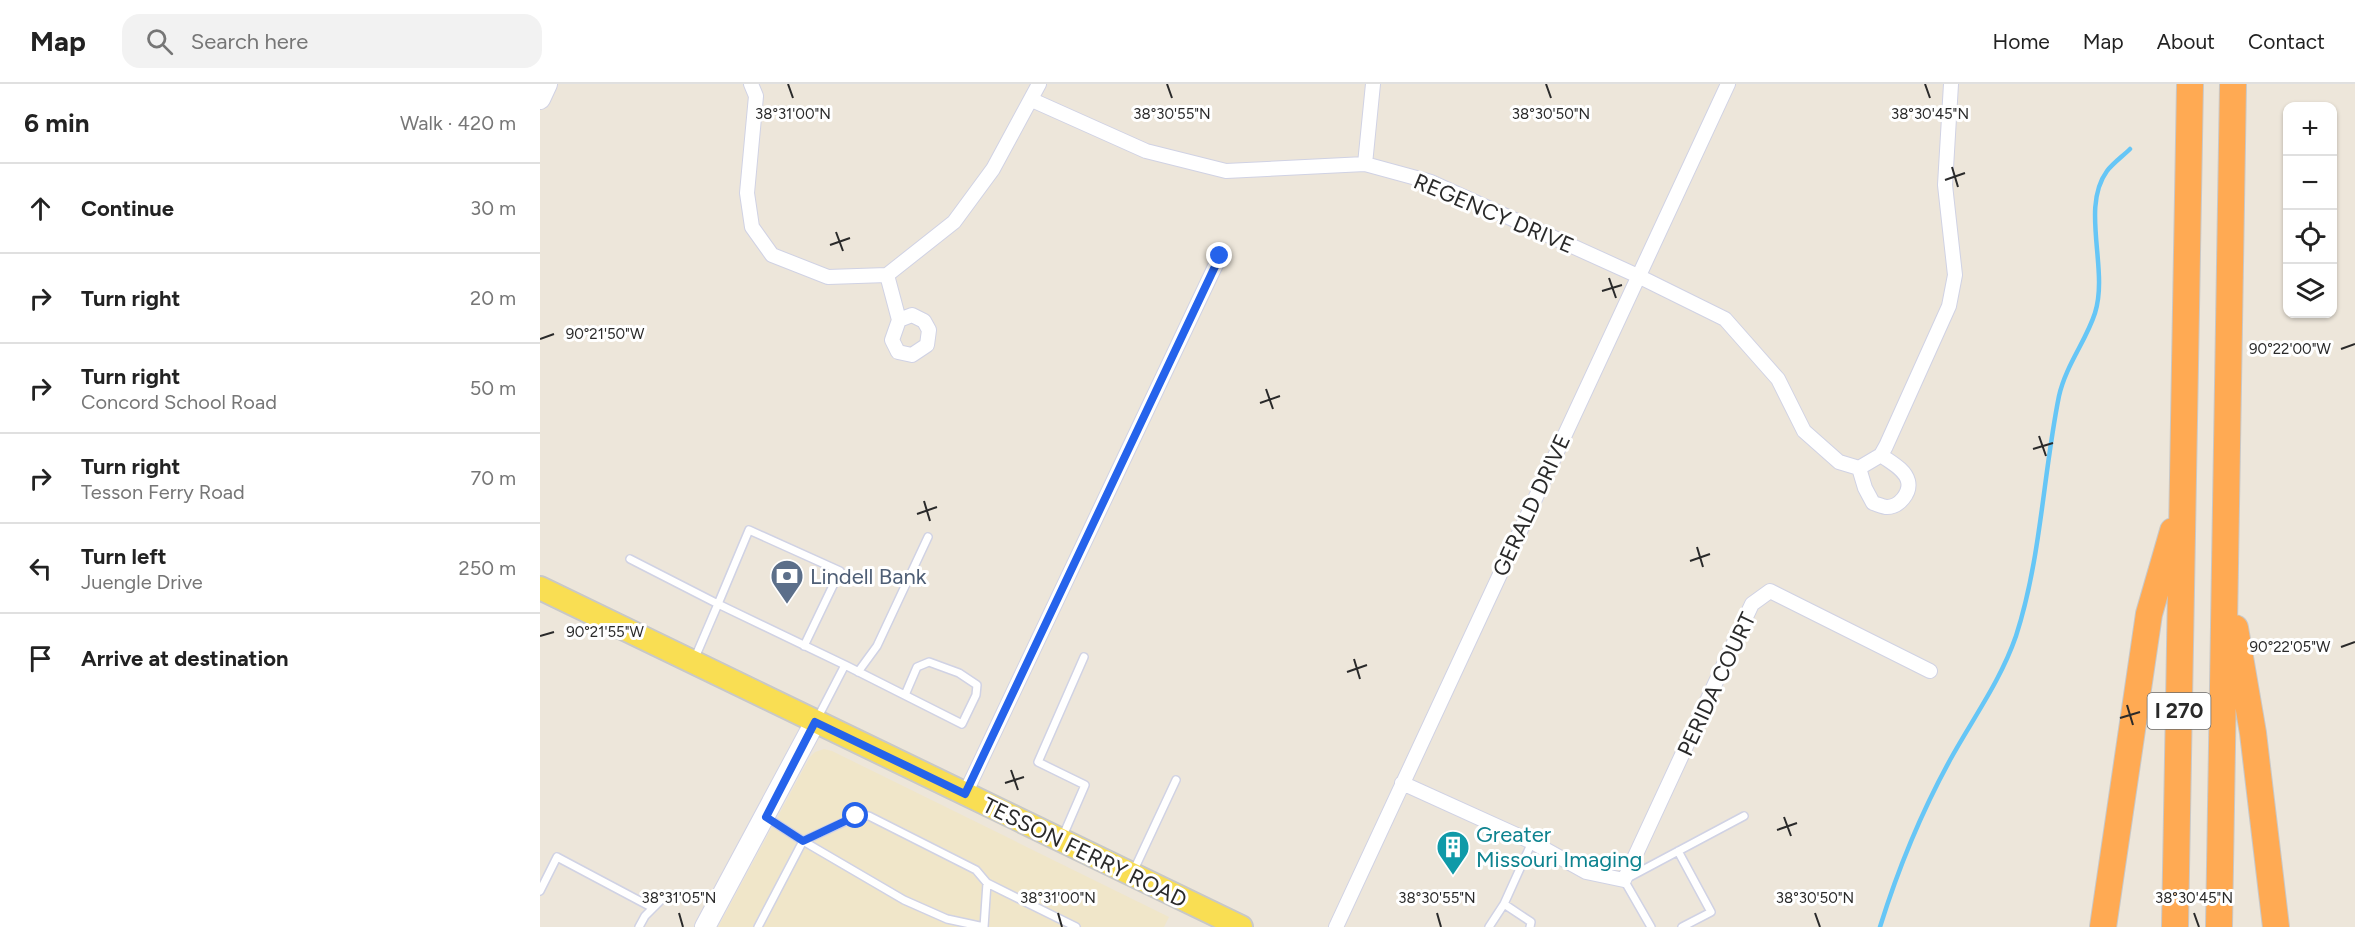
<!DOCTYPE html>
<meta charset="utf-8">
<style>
:root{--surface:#fff;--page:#f2f2f2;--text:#222;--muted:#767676;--line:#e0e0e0}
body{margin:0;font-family:Figtree,sans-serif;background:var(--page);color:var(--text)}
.controls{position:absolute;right:18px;top:18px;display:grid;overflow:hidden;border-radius:12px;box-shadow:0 2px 4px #0004}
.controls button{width:54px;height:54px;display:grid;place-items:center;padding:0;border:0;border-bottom:2px solid var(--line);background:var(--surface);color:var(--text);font:30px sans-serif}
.stop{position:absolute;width:18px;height:18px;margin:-14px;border:4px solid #2563eb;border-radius:50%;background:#fff}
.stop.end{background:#2563eb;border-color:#fff;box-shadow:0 2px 6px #0008}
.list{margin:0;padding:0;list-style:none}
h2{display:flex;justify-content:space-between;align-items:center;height:78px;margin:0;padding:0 24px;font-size:26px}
h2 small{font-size:20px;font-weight:400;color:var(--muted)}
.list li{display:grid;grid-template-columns:39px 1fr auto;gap:18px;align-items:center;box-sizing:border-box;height:90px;padding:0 24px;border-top:2px solid var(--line)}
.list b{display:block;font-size:22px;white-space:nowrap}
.list p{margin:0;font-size:20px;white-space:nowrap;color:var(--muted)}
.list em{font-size:20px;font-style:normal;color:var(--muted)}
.icon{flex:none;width:33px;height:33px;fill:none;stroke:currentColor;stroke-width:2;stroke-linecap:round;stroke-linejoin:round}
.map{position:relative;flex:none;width:1815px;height:843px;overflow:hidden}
header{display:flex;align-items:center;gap:36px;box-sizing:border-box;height:84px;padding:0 30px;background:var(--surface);border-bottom:2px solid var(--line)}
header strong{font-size:28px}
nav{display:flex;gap:33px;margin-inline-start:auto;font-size:21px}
.search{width:420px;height:54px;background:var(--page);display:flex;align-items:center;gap:15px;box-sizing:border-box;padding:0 21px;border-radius:18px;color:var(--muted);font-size:22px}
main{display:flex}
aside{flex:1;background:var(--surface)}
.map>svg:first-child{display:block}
.education{fill:#f0e6c9}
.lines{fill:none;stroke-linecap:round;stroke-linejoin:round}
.stream{stroke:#66c6f6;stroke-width:4.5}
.lane-casing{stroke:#d0d2e4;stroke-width:10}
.street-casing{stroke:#d0d2e4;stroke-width:16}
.secondary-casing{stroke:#d0d2e4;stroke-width:22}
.primary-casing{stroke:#c8c8c8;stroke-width:26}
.highway-casing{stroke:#c8c8c8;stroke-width:28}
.lane{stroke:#fff;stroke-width:7}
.street{stroke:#fff;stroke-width:14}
.secondary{stroke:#fff;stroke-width:20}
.primary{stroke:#f9de53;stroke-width:22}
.highway{stroke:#ffaa53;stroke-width:26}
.route{stroke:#2563eb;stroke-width:8}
.ticks{fill:none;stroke:#2a2a2a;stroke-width:2}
.labels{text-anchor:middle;stroke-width:6;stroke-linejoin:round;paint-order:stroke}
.shield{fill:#fff;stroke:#6a6a6a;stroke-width:1.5}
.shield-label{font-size:21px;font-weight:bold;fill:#2a2a2a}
.street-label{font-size:22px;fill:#2a2a2a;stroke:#fff}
.service-label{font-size:22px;fill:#4e5e75;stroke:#fff;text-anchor:start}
.culture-label{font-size:22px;fill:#0d838f;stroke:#fff;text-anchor:start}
.ticks-label{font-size:15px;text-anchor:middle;fill:#2a2a2a;stroke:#fff;stroke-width:6;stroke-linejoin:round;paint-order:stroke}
</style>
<header>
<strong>Map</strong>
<div class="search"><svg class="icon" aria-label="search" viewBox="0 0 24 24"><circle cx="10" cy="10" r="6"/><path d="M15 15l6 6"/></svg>Search here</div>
<nav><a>Home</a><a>Map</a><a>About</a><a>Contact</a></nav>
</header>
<main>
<aside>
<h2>6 min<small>Walk · 420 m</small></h2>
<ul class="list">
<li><svg class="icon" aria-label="ahead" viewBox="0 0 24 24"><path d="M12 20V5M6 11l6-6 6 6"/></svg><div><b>Continue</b></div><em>30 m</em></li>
<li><svg class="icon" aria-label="right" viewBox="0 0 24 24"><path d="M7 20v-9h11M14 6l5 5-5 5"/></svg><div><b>Turn right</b></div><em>20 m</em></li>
<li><svg class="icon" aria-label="right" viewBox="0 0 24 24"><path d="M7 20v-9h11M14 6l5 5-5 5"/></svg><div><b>Turn right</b><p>Concord School Road</p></div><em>50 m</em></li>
<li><svg class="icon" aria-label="right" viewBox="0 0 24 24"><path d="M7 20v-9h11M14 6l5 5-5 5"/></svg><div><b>Turn right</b><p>Tesson Ferry Road</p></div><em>70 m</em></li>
<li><svg class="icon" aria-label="left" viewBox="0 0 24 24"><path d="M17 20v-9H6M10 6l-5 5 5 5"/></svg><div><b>Turn left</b><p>Juengle Drive</p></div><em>250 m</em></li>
<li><svg class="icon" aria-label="arrive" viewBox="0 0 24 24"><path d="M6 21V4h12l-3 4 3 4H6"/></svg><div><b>Arrive at destination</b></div></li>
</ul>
</aside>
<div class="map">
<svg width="1815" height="843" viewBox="0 0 1815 843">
<rect width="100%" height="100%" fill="#ede6da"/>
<path class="education" d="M284,665L292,667L629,833L624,843H178L270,673L275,668Z"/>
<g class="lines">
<path class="stream" d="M1340,843C1358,785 1381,729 1410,676C1433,634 1460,598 1476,552C1501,475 1503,391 1519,312C1526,281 1546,257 1555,229C1569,185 1540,124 1567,87C1573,79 1583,72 1590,65"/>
<g class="lane-casing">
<path id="lane" d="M90,475L178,520L209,446L300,487L264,562
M154,576L178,520L305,581
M318,588L337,562L388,453
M277,635L305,581L422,640L436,611L437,601L419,589L389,578L377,583L365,611
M522,754L545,701L498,678L544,573
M263,757L317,732H329L436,786L447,799L536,843
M263,757L364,816L407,835L444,843
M1138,767L1171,828L1142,843
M593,788L636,696
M0,807L17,773L113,824
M99,843L105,832L120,817
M218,843L263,757L226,733
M444,843L447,799
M949,843L964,820
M990,843L991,838L964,820L992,758
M1111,843L1084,796L1204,732"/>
</g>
<g class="street-casing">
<path id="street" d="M211,0L216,12L207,109L212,143L232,171L288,193L347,191L414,138L453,85L499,0
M492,16L606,67L686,87L825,80L891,98L1098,192L1185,235L1238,295L1264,347L1299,378L1319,384L1341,371L1346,362L1409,222L1415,191L1405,101L1411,0
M825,80L833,0
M347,191L359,236L352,256L358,268L372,271L387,261L389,246L384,237L372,231L359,236
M1319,384L1325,404L1333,419C1337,420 1343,423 1347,423C1359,423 1371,409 1368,397C1365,385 1350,378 1341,371
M862,699L992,758L1046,788L1084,796L1212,520L1230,507L1390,587
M425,710L680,172
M796,843L1188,0"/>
</g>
<g class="secondary-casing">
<path id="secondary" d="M0,15L7,0
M165,843L275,638"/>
</g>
<g class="primary-casing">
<path id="primary" d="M0,504L701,843"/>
</g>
<g class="highway-casing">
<path id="highway" d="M1695,544L1713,649L1736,843
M1563,843L1609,530L1633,447
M1635,843L1650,0
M1679,843L1693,0"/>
</g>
<use href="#lane" class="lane"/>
<use href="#street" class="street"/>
<use href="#secondary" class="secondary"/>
<use href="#primary" class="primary"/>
<use href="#highway" class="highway"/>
</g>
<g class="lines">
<path class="route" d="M316,732L263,757L226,733L275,638L425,710L680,172"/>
</g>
<path class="ticks" d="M248,0L253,14M627,0L632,14M1006,0L1011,14M1385,0L1390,14M1412,83L1418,103M1405,96L1425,89M296,148L303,167M290,161L310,154M1069,194L1076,214M1062,207L1082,201M0,255L14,250M1801,265L1815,260M726,305L733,325M720,319L740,312M1499,352L1506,372M1493,365L1513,359M384,417L390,437M377,430L397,423M1157,463L1163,483M1150,477L1170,470M0,552L14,548M1801,563L1815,558M814,575L820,595M807,588L827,581M1587,621L1593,641M1580,634L1600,628M471,686L478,706M465,699L484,693M1244,733L1251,752M1237,746L1257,739M139,829L143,843M518,829L522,843M897,829L901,843M1275,829L1280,843M1654,829L1659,843"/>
<defs>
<g id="bank-pin" transform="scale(1.725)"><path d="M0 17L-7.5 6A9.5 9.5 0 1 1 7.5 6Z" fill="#5c6f8a" stroke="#fff"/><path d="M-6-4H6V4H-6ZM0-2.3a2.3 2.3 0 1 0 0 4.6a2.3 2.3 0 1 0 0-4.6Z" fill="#fff"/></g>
<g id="building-pin" transform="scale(1.725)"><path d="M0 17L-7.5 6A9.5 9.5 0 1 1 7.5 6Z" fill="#0f9aa8" stroke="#fff"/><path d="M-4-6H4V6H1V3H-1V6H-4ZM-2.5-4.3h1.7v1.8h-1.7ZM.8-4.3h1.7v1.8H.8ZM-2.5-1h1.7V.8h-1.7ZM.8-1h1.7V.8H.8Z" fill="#fff"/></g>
</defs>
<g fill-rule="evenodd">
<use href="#bank-pin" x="247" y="492"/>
<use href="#building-pin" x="913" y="763"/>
</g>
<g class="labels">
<rect class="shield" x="1607.5" y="609" width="63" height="36" rx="4.5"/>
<g class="shield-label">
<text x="1639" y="634">I 270</text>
</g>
<g class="street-label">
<text transform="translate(954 129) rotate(23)" y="8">REGENCY DRIVE</text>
<text transform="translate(991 421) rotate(-65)" y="8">GERALD DRIVE</text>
<text transform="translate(1176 600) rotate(-65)" y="8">PERIDA COURT</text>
<text transform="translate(545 768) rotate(26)" y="8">TESSON FERRY ROAD</text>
</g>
<g class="service-label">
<text x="270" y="500">Lindell Bank</text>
</g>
<g class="culture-label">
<text x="936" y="758">Greater<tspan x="936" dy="25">Missouri Imaging</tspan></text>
</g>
</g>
<g class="ticks-label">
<text x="253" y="35">38°31'00"N</text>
<text x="632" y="35">38°30'55"N</text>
<text x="1011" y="35">38°30'50"N</text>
<text x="1390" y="35">38°30'45"N</text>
<text x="65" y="255">90°21'50"W</text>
<text x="1750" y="270">90°22'00"W</text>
<text x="65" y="553">90°21'55"W</text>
<text x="1750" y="568">90°22'05"W</text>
<text x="139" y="819">38°31'05"N</text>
<text x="518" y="819">38°31'00"N</text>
<text x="897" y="819">38°30'55"N</text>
<text x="1275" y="819">38°30'50"N</text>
<text x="1654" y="819">38°30'45"N</text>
</g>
</svg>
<div class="controls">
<button>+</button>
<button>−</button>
<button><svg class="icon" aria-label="locate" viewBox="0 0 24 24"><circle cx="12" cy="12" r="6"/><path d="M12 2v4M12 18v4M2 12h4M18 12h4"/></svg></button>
<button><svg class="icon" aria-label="layers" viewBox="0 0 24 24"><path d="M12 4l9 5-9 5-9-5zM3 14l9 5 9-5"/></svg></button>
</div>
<div class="stop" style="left:316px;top:732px"></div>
<div class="stop end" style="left:680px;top:172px"></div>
</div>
</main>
